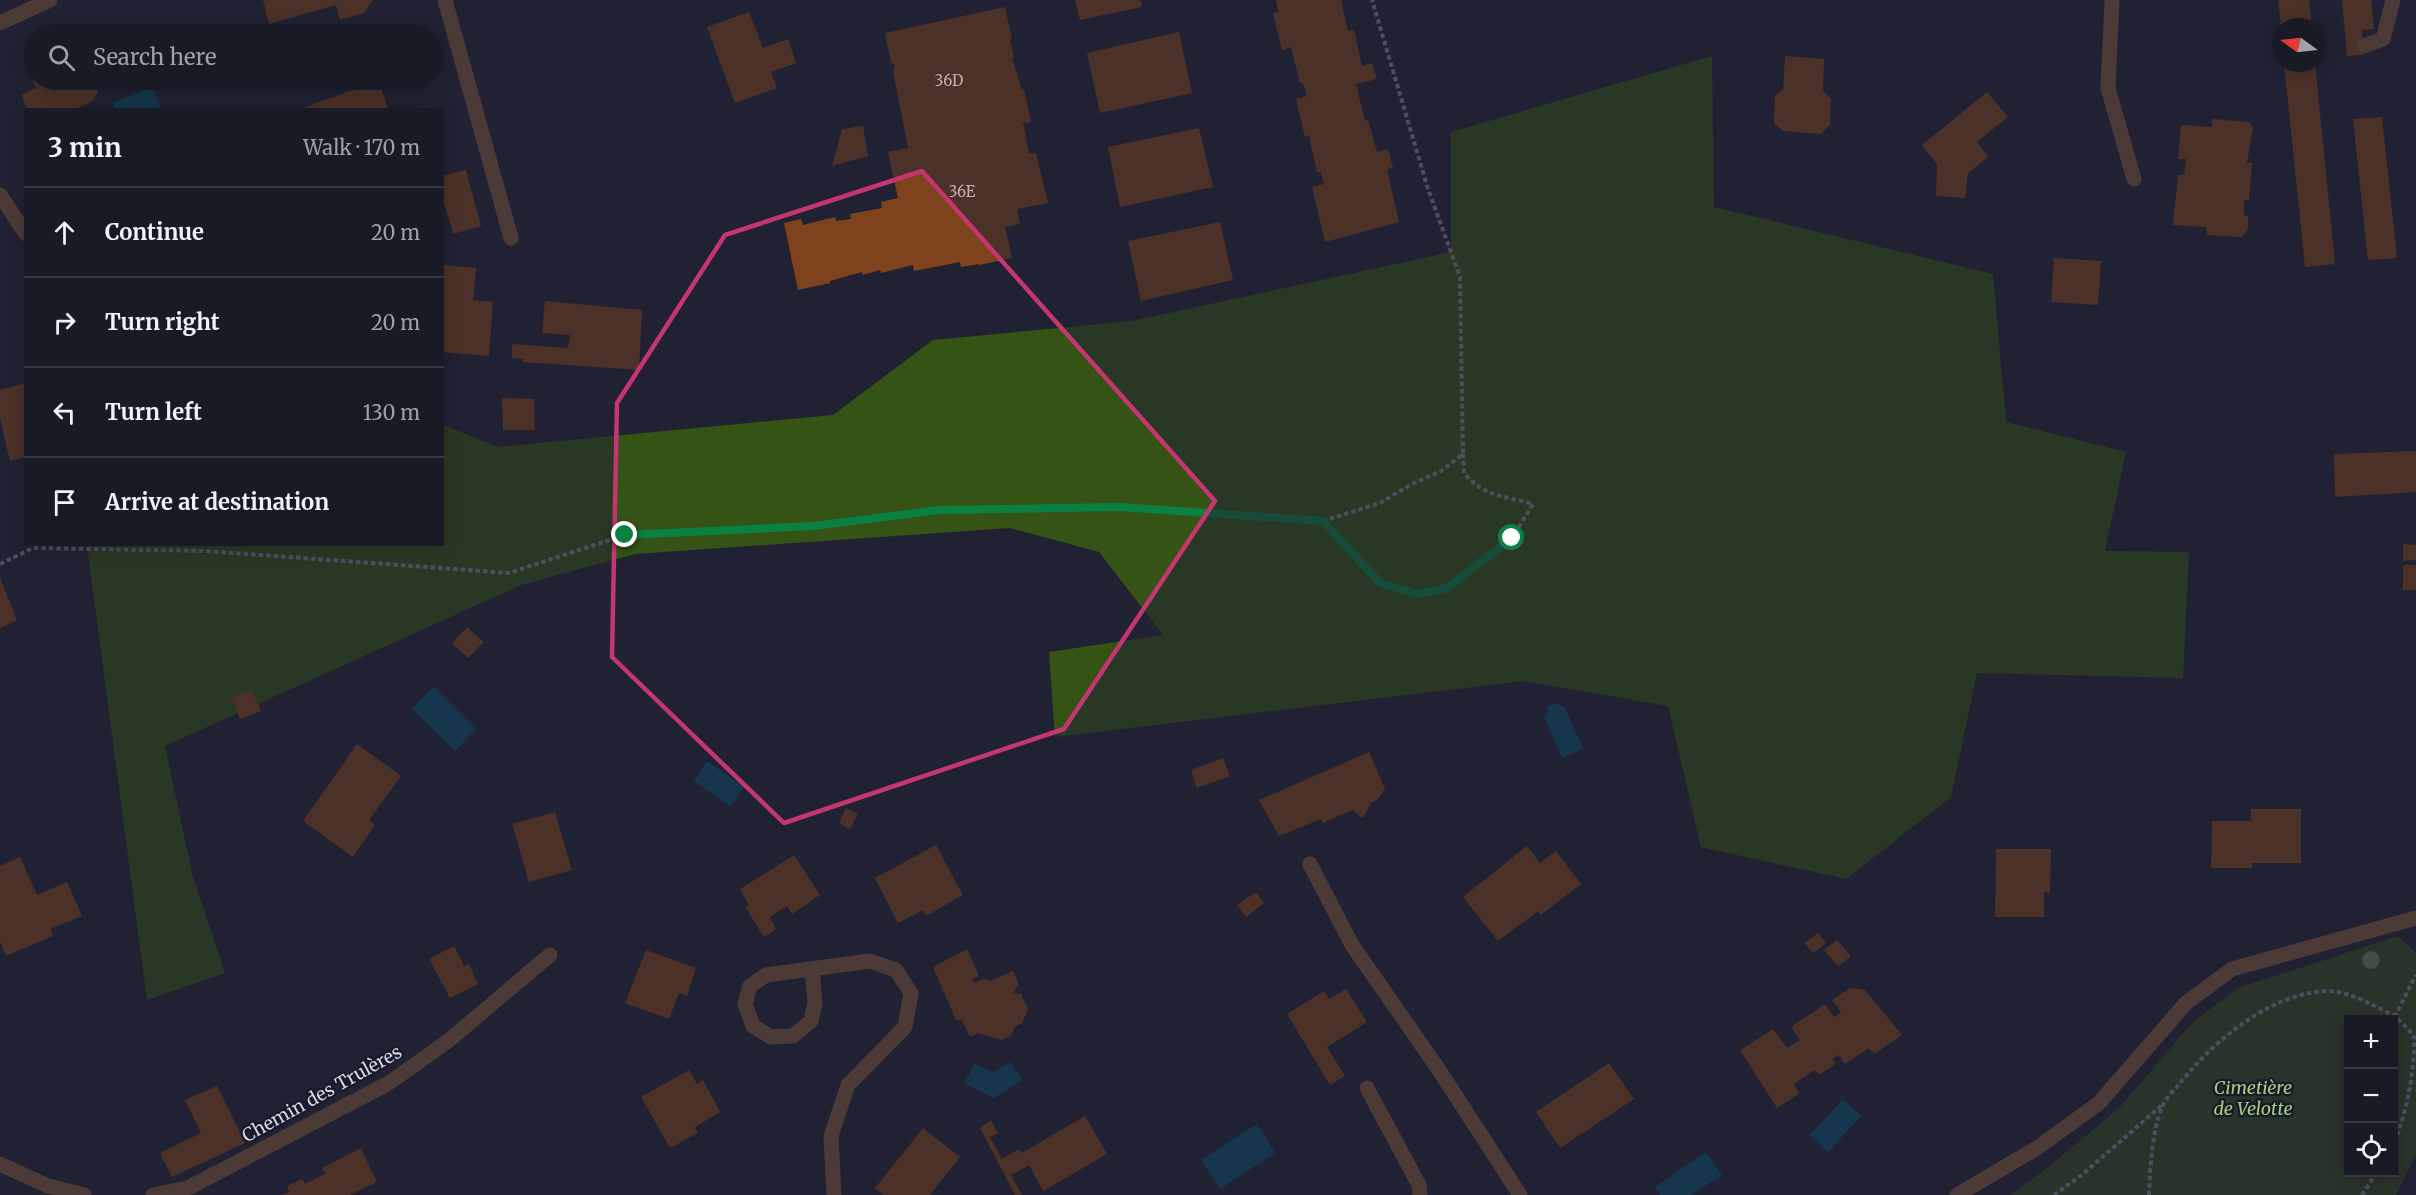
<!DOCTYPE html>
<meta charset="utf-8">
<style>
:root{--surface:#181a26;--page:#21232e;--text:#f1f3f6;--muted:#9fa1a7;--line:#363843}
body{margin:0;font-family:Merriweather,serif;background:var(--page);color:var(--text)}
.controls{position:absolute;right:18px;bottom:18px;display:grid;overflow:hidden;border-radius:0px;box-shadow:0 3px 15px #0003}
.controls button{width:54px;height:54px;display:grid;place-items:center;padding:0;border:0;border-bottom:2px solid var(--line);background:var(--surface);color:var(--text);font:30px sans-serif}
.compass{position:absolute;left:2272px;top:18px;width:54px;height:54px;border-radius:50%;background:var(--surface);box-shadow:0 3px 15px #0003;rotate:285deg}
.stop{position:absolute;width:18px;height:18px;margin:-14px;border:4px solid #0b8043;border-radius:50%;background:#fff}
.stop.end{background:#0b8043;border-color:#fff;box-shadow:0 2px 6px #0008}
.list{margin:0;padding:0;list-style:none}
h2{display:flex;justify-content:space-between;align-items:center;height:78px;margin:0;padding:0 24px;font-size:26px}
h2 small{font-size:20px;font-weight:400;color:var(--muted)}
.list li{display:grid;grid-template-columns:39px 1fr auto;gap:18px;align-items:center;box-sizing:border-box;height:90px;padding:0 24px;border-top:2px solid var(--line)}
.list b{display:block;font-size:22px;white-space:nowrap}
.list em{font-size:20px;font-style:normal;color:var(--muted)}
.icon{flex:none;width:33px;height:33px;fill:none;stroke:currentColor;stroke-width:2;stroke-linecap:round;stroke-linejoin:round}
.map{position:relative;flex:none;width:2416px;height:1195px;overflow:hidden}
.search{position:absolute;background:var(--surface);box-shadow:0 3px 15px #0003;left:24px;top:24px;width:420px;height:66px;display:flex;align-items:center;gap:15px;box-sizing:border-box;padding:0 21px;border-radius:33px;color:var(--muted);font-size:22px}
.panel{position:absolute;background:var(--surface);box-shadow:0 3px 15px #0003;left:24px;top:108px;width:420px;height:438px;border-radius:0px}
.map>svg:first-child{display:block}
.green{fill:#324720;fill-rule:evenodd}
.forest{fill:#345315}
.water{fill:#084f6a}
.building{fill:#7e431c}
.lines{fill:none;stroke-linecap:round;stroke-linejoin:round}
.path{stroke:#828492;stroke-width:4;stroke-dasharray:4.5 3;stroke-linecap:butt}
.lane{stroke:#82573b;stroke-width:15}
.street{stroke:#82573b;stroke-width:15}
.tree{fill:#68835b}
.route{stroke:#0b8043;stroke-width:8}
.marked{fill:none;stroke:#c53570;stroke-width:4.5;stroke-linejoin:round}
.labels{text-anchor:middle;stroke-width:4.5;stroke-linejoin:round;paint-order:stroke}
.number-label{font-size:15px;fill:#c1b4b3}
.park-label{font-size:18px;font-style:italic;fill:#a3d37c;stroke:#171829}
.street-label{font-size:18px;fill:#d7d9e5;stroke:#171829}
</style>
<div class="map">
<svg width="2416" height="1195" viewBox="0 0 2416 1195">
<rect width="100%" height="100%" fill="#202233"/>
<path class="green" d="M2398,936L2416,953V1154L2396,1195H2010L2046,1169L2119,1108L2193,1022L2238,988ZM2348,1020H2394V1172H2348Z"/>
<path class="forest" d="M1712,56L1714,207L1993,274L2006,422L2126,452L2105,551L2189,552L2183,678L1977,673L1951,797L1846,879L1701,847L1668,706L1524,681L1055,737L1049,652L1163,635L1099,552L1010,528L635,554L521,585L165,746L193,878L225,973L147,1000L87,545L442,544L443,425L498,447L833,415L933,340L1132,321L1451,252V132Z"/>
<path class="water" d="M152,87L160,107L155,109H115L113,103Z
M434,687L476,729L455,751L412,709Z
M1557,703L1562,707H1565L1583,749L1562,758L1544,716L1547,715L1548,706Z
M707,761L744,787L730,806L694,781Z
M1010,1062L1022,1080L994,1098L964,1083L975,1064L993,1073Z
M1843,1099L1861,1116L1828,1152L1810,1135Z
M1257,1124L1275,1153L1220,1189L1201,1160Z
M1706,1152L1722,1175L1691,1195H1660L1655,1187Z"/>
<path class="building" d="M263,0H372V1L364,13L340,20L336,5L269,24Z
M1075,0H1140L1142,7L1080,20Z
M1276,0H1341L1348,31L1354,30L1362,66L1372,63L1377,79L1356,84L1365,121L1368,120L1377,152L1388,149L1393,168L1387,169L1399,222L1325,242L1312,187L1324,184L1321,172H1317L1309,136L1305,137L1296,99L1307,96L1303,83H1300L1291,47L1282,50L1273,13L1278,12Z
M2278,0H2309L2312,27H2281Z
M2342,0H2371L2374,29L2362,30L2364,55L2347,56Z
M1005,7L1012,39L1010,40L1014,57L1012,58L1022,90L1024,89L1031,122L1023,123L1029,154L1036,153L1048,203L1017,209L1020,224L1005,227L1012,258L979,265V264L961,267L960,262L914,271L913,265L881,273L880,270L863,275L862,272L830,281V283L798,290L784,223L801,219L803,225L835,217L836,221L851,219L850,214L882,208L881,202L898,198L888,152L908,148L893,71L895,64L891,63L885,33Z
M749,12L763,48L788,39L796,63L771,72L777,88L735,103L707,27Z
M1179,32L1192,93L1100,113L1087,53Z
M1785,56L1824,59L1823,90L1831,99L1830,125L1821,134L1783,131L1774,123L1775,95L1783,90Z
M2284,63H2315L2335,264L2305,267Z
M34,67V80H119L99,89L94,100L73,110H28L21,95L36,88L28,70Z
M378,81L388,107L381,110H297Z
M1987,92L2008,117L1977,142L1988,157L1968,173L1965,198L1936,196L1937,164L1922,145Z
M2382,117L2397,258L2368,260L2353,119Z
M2212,119L2249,122L2253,128L2247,163H2252L2249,200H2244V215L2248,216V228L2242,237L2207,235L2206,227L2173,225L2178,175H2184L2186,159H2178L2181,125L2212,127Z
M863,126L868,156L832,166L842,129Z
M1199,128L1213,187L1120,207L1108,147Z
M466,170L481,226L453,234L442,195V176Z
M1220,222L1233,280L1141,301L1128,241Z
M2054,258L2101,261L2098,305L2051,302Z
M442,265L476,268L473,300L493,302L489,356L442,352Z
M545,301L642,310L639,370L523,362V359L512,358V344L568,348L570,335L542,333Z
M26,383V457L10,461L0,418V390Z
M502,398L534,399L535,430H503Z
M2416,451V492L2335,497L2334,454Z
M2403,544L2416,545V560L2403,561Z
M2403,565H2416V590H2403Z
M0,578L17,620L0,628Z
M467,627L484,642L468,658L452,643Z
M252,690L261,711L240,719L231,698Z
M357,744L401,776L369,820L375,825L353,857L303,821Z
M1369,752L1385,789L1377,800L1371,803L1363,818L1352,810L1323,823L1321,819L1279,836L1259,800Z
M1223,758L1230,776L1197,788L1191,770Z
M846,808L858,814L850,829L839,823Z
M2251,809H2301V863H2252V868H2211L2212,821H2251Z
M555,812L572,870L529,882L512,824Z
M936,845L963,895L926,916L923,910L898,923L875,878Z
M1527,846L1540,863L1556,851L1581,884L1541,915L1538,911L1498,941L1463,897Z
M1996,849H2051L2050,893L2044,892V917H1995Z
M794,855L820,895L792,914L787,906L770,917L776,929L764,937L745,907L749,905L740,889Z
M20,857L37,895L67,882L82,916L50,929L53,936L6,956L0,942V866Z
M1256,892L1264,903L1246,917L1237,905Z
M1818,933L1826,943L1813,953L1804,943Z
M1837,940L1851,956L1838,966L1824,950Z
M454,946L464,966L469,964L478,984L450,998L429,959Z
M967,949L979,976L972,979L974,983L983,979L990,981L1013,971L1019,984L1013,993L1021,994L1028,1009L1022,1023L1015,1027L1011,1035L1002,1040L978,1033L970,1037L962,1020H956L933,967Z
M646,950L696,968L687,996L679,993L669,1019L625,1003Z
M1850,988L1865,990L1902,1035L1874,1054L1869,1048L1845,1064L1839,1055L1832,1059L1836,1064L1819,1075L1815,1070L1794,1084L1799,1094L1777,1108L1740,1050L1773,1029L1787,1048L1800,1040L1791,1027L1825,1004L1834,1017L1841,1012L1832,1000Z
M1346,989L1367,1022L1327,1047L1345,1076L1330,1085L1287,1014L1324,991L1329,999Z
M1609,1063L1634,1099L1560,1148L1536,1112Z
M689,1070L697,1084L703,1080L720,1112L695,1127L698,1133L670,1148L641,1097Z
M217,1086L245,1143L172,1177L160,1153L201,1133L185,1100Z
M1085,1116L1107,1154L1043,1191L1029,1165L1011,1175L1022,1195H1015L980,1128L991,1120L998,1133L990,1137L1002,1159L1019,1149L1022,1153Z
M923,1128L960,1157L930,1195H884L875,1188Z
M361,1148L377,1182L350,1195H282L289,1192L287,1186L302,1179L305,1184L325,1174L322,1168Z"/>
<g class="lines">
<path class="path" d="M1323,521L1380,583L1418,594L1447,587L1512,538L1533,504C1502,495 1486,498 1464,473L1463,454
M0,564L33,548L206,551L509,573L625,535L814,526L939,510L1121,507L1323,521L1380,503L1412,484L1441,471L1463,454L1460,277L1428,189L1372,0
M2394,1142C2406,1118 2416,1063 2414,1037C2411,1030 2400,1022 2395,1016L2416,975
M2054,1195L2083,1174L2162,1105
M2149,1195C2150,1168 2152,1129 2163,1105C2166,1098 2172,1092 2177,1087C2210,1044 2269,993 2327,991C2350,991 2374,1006 2395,1016
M2362,1195L2377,1172"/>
<path class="lane" d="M445,0L511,238
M2364,46L2383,39L2393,0
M0,195L26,234
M1310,864L1352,945L1439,1070L1520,1195
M1367,1088L1419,1185L1420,1195"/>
<path class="street" d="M2112,0L2108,88L2134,179
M0,23L50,0
M812,969L815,1003L811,1021L793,1036L771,1037L753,1026L745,1004L750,986L766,975L870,961L896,970L911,993L905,1027L848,1085L831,1136L834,1195
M0,1164L48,1186L84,1195
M153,1195L188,1188L389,1083L448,1041L550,955
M1957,1195L2037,1148L2099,1103L2186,1003L2232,969L2416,918"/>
</g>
<circle class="tree" cx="2371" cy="960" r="9"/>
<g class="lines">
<path class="route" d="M625,535L814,526L939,510L1121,507L1323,521L1380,583L1418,594L1447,588L1512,538"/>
</g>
<path d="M0 0H2416V1195H0ZM922,171L1215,501L1064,729L784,823L612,657L617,403L725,235Z" fill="#202233" fill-opacity=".55" fill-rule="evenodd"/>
<path class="marked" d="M922,171L1215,501L1064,729L784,823L612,657L617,403L725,235Z"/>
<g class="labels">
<g class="number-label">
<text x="949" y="86">36D</text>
<text x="962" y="197">36E</text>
</g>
<g class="park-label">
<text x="2253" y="1094">Cimetière<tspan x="2253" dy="21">de Velotte</tspan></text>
</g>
<g class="street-label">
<text transform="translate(322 1094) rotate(-29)" y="6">Chemin des Trulères</text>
</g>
</g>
</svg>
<div class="controls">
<button>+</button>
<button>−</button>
<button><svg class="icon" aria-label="locate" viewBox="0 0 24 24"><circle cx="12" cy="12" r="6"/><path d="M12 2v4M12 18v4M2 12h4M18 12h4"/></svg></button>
</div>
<svg class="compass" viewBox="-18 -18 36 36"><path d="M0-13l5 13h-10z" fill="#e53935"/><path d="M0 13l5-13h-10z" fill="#9fa1a7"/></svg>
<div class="stop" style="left:1512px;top:538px"></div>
<div class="stop end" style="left:625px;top:535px"></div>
<div class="search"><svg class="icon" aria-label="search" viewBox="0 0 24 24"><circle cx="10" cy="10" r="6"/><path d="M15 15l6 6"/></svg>Search here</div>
<section class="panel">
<h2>3 min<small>Walk · 170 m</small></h2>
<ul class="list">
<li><svg class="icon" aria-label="ahead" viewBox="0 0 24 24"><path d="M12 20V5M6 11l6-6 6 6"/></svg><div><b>Continue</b></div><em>20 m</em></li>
<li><svg class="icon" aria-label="right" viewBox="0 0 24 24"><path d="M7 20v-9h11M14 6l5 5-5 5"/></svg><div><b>Turn right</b></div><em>20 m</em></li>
<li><svg class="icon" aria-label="left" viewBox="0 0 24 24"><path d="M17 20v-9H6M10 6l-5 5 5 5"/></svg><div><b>Turn left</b></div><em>130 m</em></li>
<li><svg class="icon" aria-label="arrive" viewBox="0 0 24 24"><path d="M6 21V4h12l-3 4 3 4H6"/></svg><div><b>Arrive at destination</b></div></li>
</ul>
</section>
</div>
